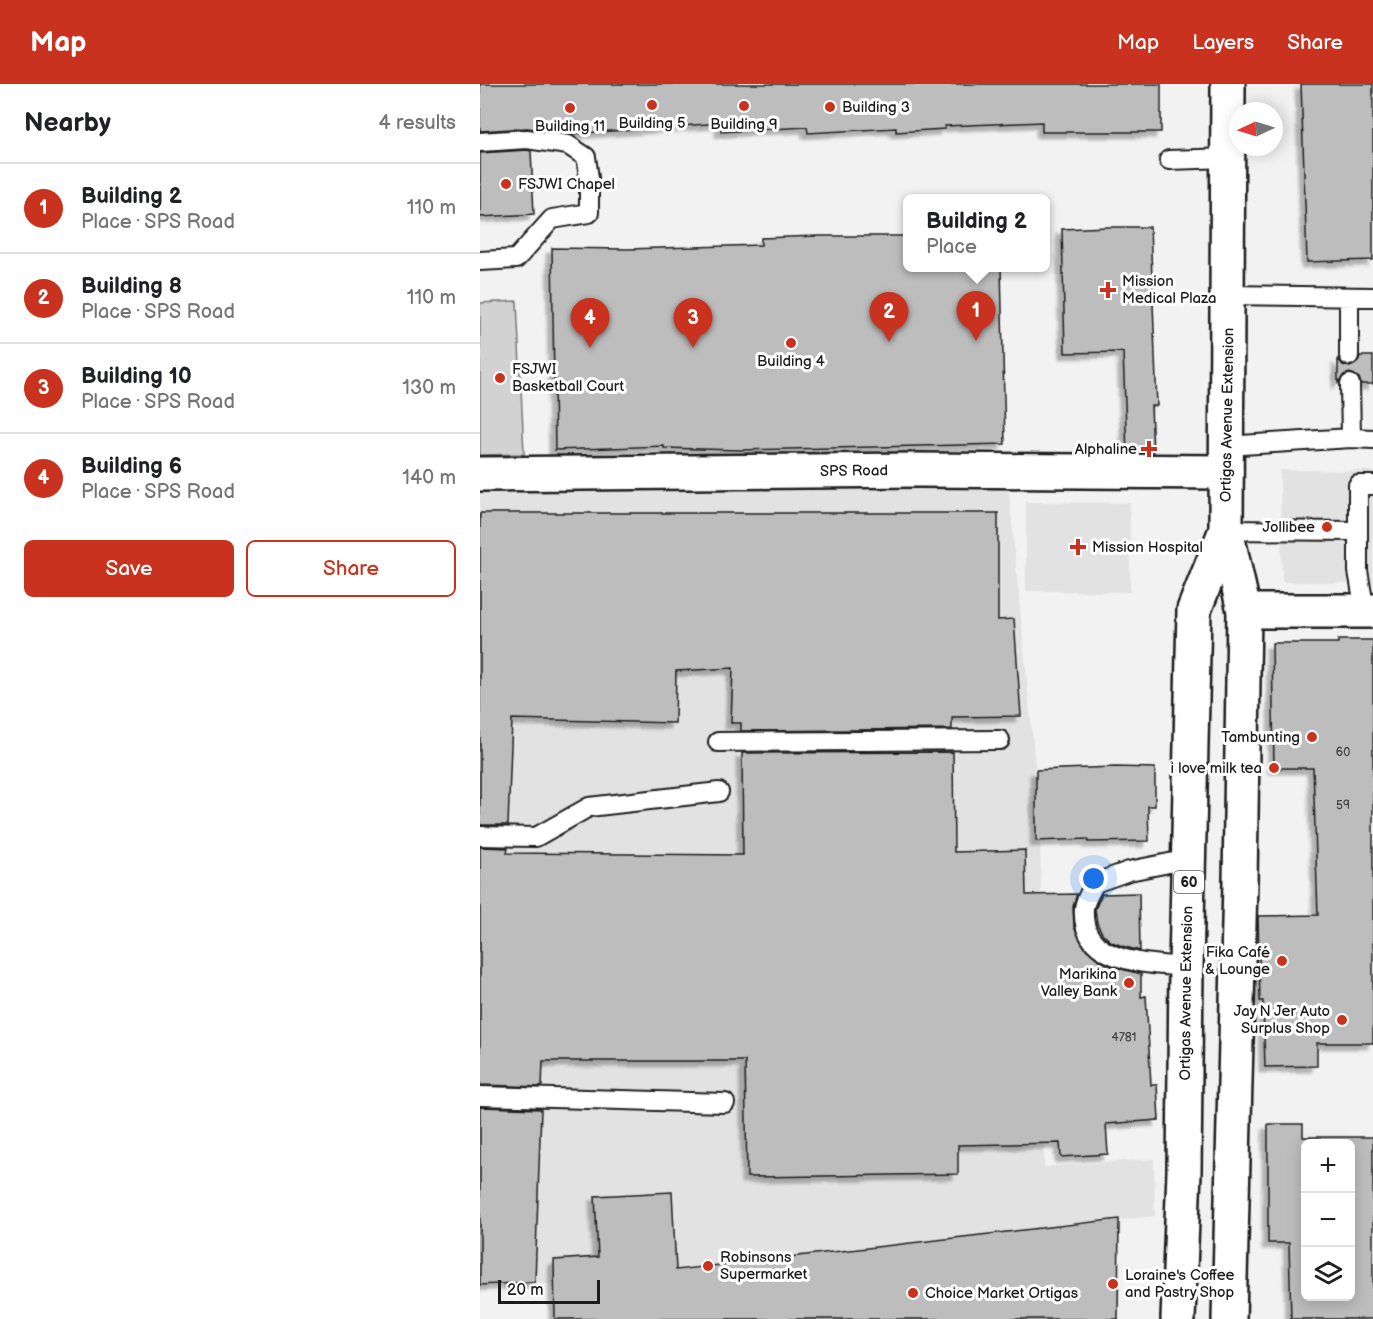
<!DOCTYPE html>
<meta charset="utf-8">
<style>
:root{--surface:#fff;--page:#f6f6f6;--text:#202124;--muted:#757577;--line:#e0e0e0;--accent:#c8321e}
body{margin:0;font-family:"Balsamiq Sans",sans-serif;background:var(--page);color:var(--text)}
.controls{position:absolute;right:18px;bottom:18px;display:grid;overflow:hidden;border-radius:9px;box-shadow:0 3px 15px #0003}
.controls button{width:54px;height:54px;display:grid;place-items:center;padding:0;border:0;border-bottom:2px solid var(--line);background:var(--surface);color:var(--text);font:30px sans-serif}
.compass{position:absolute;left:749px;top:18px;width:54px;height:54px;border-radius:50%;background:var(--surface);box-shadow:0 3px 15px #0003;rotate:266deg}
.scale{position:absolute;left:18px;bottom:15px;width:102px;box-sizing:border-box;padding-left:6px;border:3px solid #1c1c1c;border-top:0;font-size:16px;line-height:21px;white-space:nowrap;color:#1c1c1c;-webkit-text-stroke:4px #fff;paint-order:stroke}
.you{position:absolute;left:614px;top:795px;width:21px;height:21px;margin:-15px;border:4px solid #fff;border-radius:50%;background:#1a73e8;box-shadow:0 0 0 9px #1a73e833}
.badge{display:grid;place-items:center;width:39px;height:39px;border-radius:50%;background:var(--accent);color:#fff;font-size:20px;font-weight:700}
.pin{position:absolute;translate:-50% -50px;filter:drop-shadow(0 2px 3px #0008)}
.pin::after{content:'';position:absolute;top:32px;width:21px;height:18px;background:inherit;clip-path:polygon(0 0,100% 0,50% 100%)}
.popup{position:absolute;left:423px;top:110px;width:147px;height:78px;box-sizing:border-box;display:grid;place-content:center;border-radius:9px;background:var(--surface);filter:drop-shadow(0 2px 4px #0005);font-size:20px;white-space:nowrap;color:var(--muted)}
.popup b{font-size:22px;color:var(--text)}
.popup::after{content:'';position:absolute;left:50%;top:100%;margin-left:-12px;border:12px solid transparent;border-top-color:var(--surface)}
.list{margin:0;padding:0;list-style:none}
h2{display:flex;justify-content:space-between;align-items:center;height:78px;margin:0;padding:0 24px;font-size:26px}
h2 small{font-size:20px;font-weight:400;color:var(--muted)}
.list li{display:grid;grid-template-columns:39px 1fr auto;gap:18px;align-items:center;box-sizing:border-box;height:90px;padding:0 24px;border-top:2px solid var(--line)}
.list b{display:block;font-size:22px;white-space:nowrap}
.list p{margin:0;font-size:20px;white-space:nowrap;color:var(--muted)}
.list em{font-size:20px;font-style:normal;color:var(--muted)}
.actions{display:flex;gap:12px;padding:18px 24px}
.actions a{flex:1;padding:14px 0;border:2px solid var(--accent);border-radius:9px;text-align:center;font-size:21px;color:var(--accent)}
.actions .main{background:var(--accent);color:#fff}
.icon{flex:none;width:33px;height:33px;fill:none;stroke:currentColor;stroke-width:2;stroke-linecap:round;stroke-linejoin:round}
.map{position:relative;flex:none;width:893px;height:1235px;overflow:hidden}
header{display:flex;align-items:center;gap:36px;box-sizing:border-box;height:84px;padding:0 30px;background:var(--accent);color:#fff}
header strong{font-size:28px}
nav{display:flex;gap:33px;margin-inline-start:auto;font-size:21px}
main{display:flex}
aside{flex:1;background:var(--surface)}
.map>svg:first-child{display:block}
.built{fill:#e2e2e2}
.green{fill:#d2d2d2;stroke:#777;stroke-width:1.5}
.building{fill:#bdbdbd;stroke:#1c1c1c;stroke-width:1.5;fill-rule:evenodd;filter:url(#shadow)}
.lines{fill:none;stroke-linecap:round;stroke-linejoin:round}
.service-casing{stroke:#1c1c1c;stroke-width:22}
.minor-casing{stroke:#1c1c1c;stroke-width:38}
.tertiary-casing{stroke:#1c1c1c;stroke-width:38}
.primary-casing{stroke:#1c1c1c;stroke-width:38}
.service{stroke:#fff;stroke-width:18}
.minor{stroke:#fff;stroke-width:33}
.tertiary{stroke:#fff;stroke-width:33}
.primary{stroke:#fff;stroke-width:33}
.poi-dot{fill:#c8321e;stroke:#fff;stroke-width:2}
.labels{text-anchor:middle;stroke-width:6;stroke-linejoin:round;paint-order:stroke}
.number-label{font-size:12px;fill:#444}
.shield{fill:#fff;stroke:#606060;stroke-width:1.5}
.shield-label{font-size:14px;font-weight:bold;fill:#1c1c1c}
.poi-label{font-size:15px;fill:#1c1c1c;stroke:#fff;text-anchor:start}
.street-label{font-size:15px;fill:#1c1c1c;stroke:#fff}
</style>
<header>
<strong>Map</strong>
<nav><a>Map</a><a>Layers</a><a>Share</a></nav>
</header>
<main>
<aside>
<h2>Nearby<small>4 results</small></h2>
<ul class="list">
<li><span class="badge">1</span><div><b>Building 2</b><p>Place · SPS Road</p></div><em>110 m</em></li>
<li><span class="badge">2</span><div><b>Building 8</b><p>Place · SPS Road</p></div><em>110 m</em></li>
<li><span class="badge">3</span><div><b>Building 10</b><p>Place · SPS Road</p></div><em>130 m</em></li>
<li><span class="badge">4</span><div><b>Building 6</b><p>Place · SPS Road</p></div><em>140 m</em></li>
</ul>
<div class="actions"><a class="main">Save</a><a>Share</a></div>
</aside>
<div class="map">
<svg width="893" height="1235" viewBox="0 0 893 1235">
<defs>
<filter id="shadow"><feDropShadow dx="-5.5" dy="5.5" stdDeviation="1.5" flood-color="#0004"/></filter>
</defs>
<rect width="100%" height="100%" fill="#f2f2f2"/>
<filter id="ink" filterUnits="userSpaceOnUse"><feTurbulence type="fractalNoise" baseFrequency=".0167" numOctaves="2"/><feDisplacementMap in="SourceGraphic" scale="12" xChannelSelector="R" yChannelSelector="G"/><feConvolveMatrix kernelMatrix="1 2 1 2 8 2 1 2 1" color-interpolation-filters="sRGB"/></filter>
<g filter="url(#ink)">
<path class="built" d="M800,386L893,387V499L802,498Z
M0,398H528L560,733L564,1083L674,1075L675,1132L228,1182L146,1195L67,1200L0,1190Z
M546,418L650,419V508L546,507Z"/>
<path class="green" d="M37,217L44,370L0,371V219Z"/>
<path class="building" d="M0,0H681V48H562V38L465,42V45L416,48V44L328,49L327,43L241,48V39L90,50L47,44L0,47Z
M821,0H893V176L827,178Z
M47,66L51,67L54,130L0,133V69Z
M627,143H670L677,322H671L673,369H647L643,268L585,269L582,145Z
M338,152H427V183H521L525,360L259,366L184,364V362L75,366L72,164L147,165L281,161V154Z
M880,272H893V300H881L879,294L870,289L864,291L858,299V275L863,281L870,283L878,278Z
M0,429H518V536L534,535L541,632L472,633V645L261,647V639H251L253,584L196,587L195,639L32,635L28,741H0Z
M858,556H893V959H837V982L785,983L783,917H780L778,832L838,831L833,684H794L792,559H858Z
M473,668L474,768L545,766L546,811L597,810L593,822L594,843L605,864L619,876L634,883L661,890V913L666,912L671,1001H677L679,1036L626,1040L628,1070L581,1073L580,1059L478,1061V1090L267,1093L265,977H63L62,1003L0,1001V763L28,764L27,769L263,771L262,669Z
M635,683L675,684V722H668L669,757L608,758V755L556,757V686Z
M659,809L660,867L642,862L630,857L622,849L617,839L615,825L622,810Z
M0,1023L61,1025L55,1198L0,1201Z
M788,1040H823V1053H893V1235H811L809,1159H788ZM825,1059H870V1212H825Z
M192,1108L196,1186L639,1135L638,1235H75L74,1176L118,1173L115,1112Z"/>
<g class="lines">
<g class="service-casing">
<path id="service" d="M0,58L47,55L88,61L106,73L109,94V129L72,135L36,175L0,177
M689,76L748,74
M748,211L893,213
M869,213V272
M870,300L871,354
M746,362L871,354L893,355
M746,446L878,447
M885,527L878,487V401H893
M238,658L520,656
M0,752L56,753L109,723L239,708
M706,883C666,879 600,880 604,824C605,816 611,806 615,799L649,787L709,775
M0,1012L245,1019"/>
</g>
<g class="minor-casing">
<g id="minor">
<path id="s1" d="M0,390L438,386L746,388"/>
</g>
</g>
<g class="tertiary-casing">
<path id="tertiary" d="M764,527H893"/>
</g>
<g class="primary-casing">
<g id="primary">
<path d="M748,0L746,446L764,527L760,799L749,1235"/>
<path id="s2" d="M698,1235L704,1088L706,883L714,526L746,446"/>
</g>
</g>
<use href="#service" class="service"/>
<use href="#minor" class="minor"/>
<use href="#tertiary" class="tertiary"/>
<use href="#primary" class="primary"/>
</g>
</g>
<g class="poi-dot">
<circle cx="172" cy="21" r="6"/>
<circle cx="264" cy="22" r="6"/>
<circle cx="350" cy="23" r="6"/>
<circle cx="90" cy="24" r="6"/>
<circle cx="26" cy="100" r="6"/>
<path d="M625 197h6v6h6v6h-6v6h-6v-6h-6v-6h6z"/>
<circle cx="311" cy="259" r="6"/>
<circle cx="20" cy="294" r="6"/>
<path d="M666 356h6v6h6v6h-6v6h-6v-6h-6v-6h6z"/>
<circle cx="847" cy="443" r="6"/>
<path d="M595 454h6v6h6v6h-6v6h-6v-6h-6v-6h6z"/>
<circle cx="832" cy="653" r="6"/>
<circle cx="794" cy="684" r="6"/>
<circle cx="802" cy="877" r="6"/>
<circle cx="649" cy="899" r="6"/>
<circle cx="862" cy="936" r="6"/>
<circle cx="228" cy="1182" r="6"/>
<circle cx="633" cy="1200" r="6"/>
<circle cx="433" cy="1209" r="6"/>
</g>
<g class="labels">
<g class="number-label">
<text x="863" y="672">60</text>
<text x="863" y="725">59</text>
<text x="644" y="957">4781</text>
</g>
<rect class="shield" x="694" y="787" width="30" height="22" rx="4.5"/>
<g class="shield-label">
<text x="709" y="803">60</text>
</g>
<g class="poi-label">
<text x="362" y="28">Building 3</text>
<text x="172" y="44" text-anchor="middle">Building 5</text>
<text x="264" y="45" text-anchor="middle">Building 9</text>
<text x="90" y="47" text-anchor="middle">Building 11</text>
<text x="38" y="105">FSJWI Chapel</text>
<text x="642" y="202">Mission<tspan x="642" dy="17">Medical Plaza</tspan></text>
<text x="311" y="282" text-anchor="middle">Building 4</text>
<text x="32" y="290">FSJWI<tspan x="32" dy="17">Basketball Court</tspan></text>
<text x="657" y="370" text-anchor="end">Alphaline</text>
<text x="835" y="448" text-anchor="end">Jollibee</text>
<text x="612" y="468">Mission Hospital</text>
<text x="820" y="658" text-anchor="end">Tambunting</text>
<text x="782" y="689" text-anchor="end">i love milk tea</text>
<text x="790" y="873" text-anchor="end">Fika Café<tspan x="790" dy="17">&amp; Lounge</tspan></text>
<text x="637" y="895" text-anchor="end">Marikina<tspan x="637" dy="17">Valley Bank</tspan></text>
<text x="850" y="932" text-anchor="end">Jay N Jer Auto<tspan x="850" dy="17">Surplus Shop</tspan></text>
<text x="240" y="1178">Robinsons<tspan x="240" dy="17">Supermarket</tspan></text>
<text x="645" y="1196">Loraine's Coffee<tspan x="645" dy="17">and Pastry Shop</tspan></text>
<text x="445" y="1214">Choice Market Ortigas</text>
</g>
<g class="street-label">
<text transform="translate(747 331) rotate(-89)" y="5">Ortigas Avenue Extension</text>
<text dy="5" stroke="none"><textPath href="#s1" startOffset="374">SPS Road</textPath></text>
<text dy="5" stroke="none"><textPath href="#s2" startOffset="326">Ortigas Avenue Extension</textPath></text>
</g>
</g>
</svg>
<div class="controls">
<button>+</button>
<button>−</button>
<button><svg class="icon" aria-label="layers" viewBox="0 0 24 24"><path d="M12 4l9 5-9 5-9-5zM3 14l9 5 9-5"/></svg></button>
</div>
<svg class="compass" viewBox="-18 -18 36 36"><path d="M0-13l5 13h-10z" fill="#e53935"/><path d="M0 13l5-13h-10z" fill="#757577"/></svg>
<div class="scale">20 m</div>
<div class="you"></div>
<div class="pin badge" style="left:496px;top:257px">1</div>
<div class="popup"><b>Building 2</b>Place</div>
<div class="pin badge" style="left:409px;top:258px">2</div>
<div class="pin badge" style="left:213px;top:264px">3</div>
<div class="pin badge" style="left:110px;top:264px">4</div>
</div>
</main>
